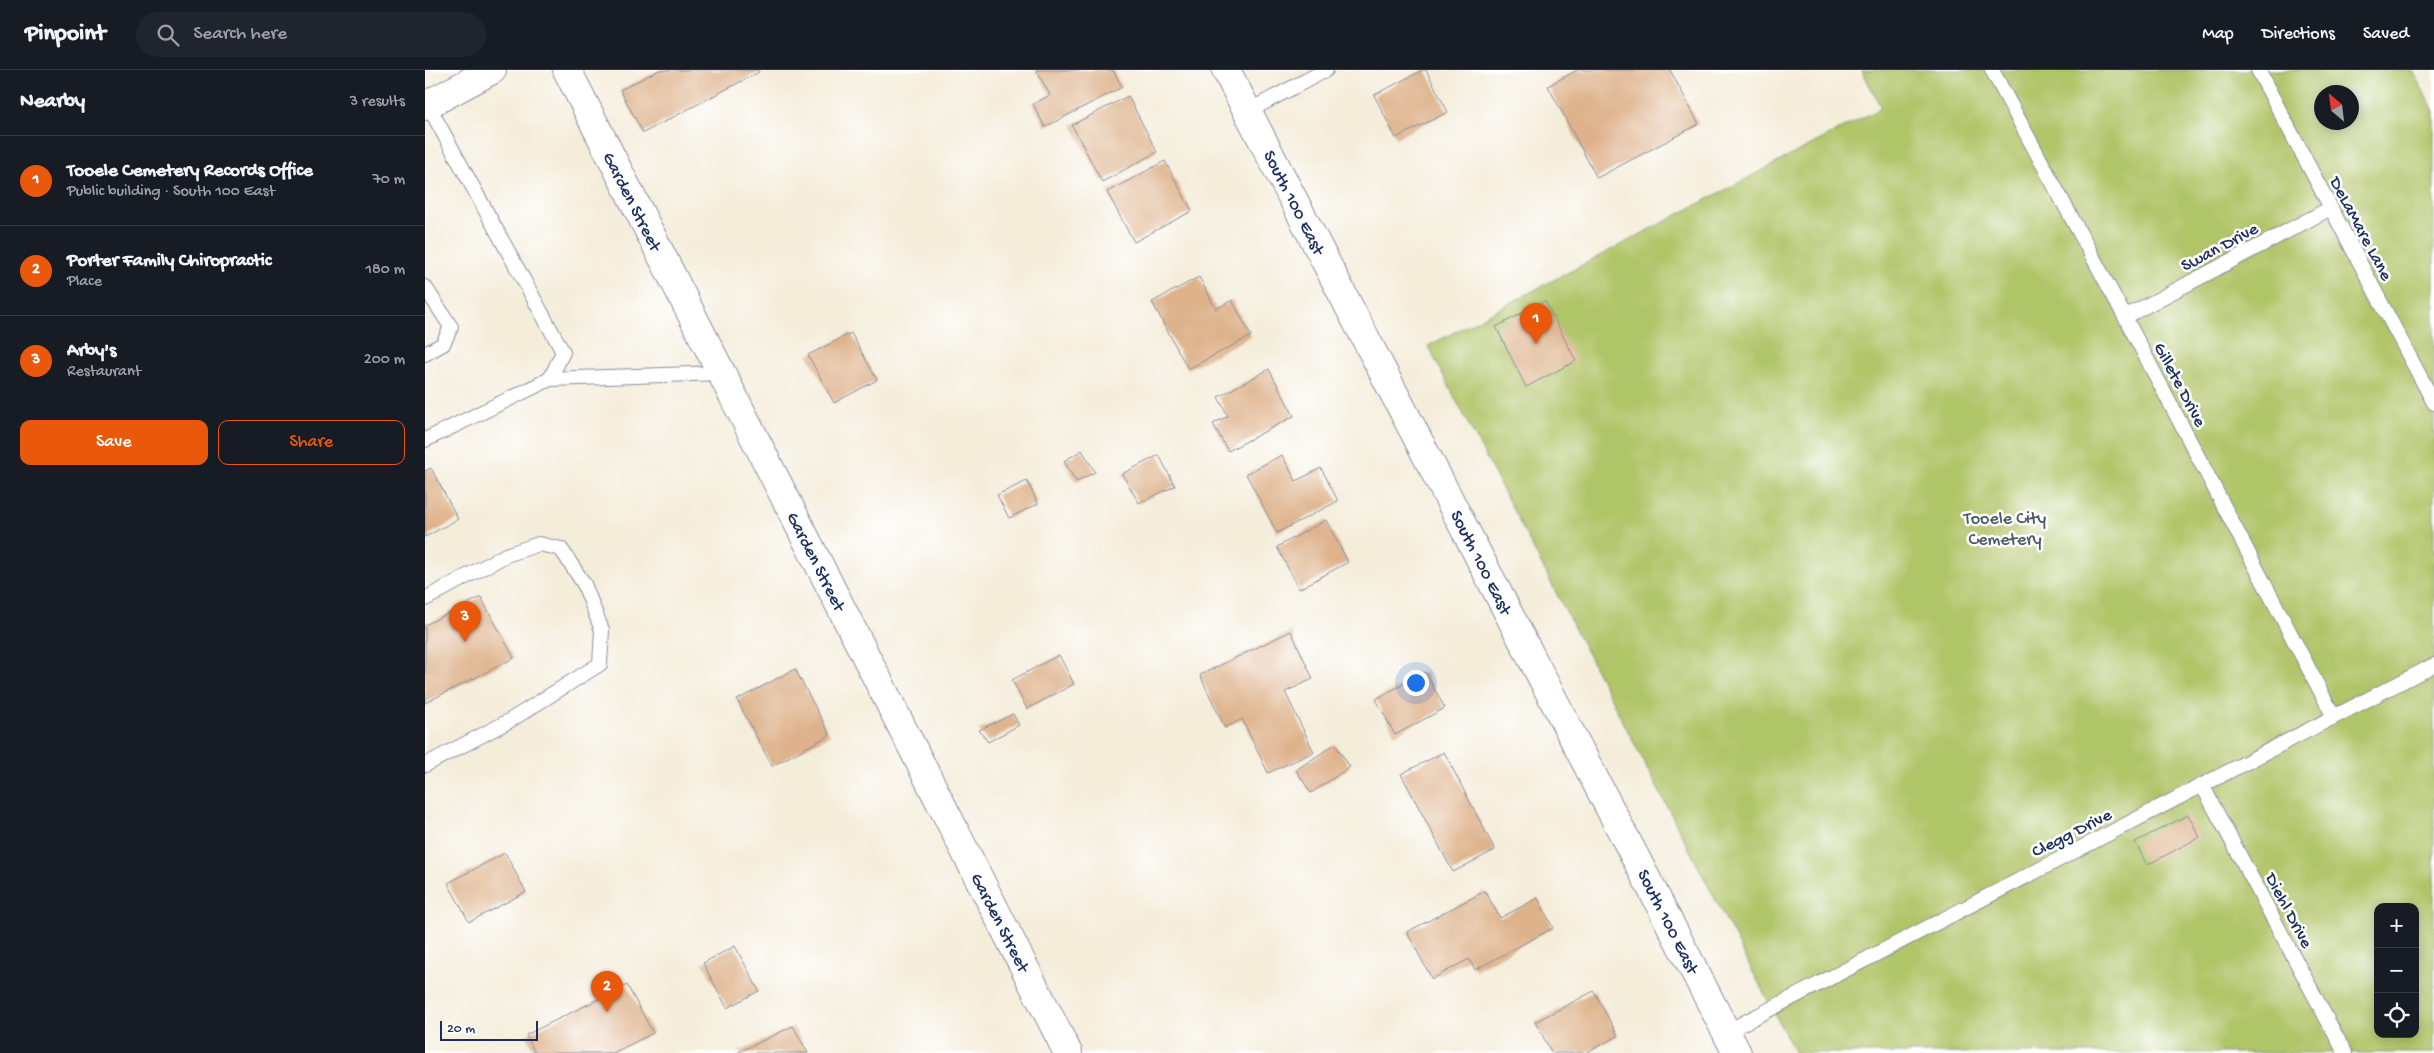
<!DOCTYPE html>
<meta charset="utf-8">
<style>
:root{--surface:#171b24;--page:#20242c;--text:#f1f3f6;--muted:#9ea1a6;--line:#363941;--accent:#ea580c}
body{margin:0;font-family:"Gochi Hand",sans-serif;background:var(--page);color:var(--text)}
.controls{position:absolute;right:15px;bottom:15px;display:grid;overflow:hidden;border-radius:10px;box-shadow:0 2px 12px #0003}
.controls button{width:45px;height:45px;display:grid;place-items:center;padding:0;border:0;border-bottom:1px solid var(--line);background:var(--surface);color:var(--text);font:25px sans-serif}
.compass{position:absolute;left:1889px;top:15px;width:45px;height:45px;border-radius:50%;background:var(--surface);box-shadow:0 2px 12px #0003;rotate:332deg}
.scale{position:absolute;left:15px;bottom:12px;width:98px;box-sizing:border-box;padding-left:5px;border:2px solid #1b2f5e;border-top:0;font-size:14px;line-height:18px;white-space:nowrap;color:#1b2f5e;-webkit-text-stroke:4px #fff;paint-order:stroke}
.you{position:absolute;left:990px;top:612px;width:18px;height:18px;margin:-12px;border:4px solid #fff;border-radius:50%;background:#1a73e8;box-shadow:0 0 0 8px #1a73e833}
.badge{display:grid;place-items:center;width:32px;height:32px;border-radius:50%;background:var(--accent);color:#fff;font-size:16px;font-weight:700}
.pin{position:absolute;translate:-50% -41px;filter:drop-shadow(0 1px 2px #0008)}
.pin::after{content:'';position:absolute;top:26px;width:18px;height:15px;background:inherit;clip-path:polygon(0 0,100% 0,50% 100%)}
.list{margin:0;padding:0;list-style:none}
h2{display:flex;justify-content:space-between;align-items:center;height:65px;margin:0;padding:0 20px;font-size:21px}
h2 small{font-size:16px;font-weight:400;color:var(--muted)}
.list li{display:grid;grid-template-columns:32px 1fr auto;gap:15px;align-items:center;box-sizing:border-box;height:90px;padding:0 20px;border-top:1px solid var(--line)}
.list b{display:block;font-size:19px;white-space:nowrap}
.list p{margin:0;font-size:16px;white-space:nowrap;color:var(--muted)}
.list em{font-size:16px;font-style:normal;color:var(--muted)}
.actions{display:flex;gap:10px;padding:15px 20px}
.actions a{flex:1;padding:11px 0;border:1px solid var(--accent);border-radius:10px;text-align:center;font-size:18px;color:var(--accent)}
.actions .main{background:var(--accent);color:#fff}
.icon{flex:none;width:28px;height:28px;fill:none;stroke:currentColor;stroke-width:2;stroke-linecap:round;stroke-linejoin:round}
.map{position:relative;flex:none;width:2009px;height:983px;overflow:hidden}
header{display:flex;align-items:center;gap:30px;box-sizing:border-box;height:70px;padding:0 25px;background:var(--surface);border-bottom:1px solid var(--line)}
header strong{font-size:24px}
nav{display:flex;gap:28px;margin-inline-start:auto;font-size:18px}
.search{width:350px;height:45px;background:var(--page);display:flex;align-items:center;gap:12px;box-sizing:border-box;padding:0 18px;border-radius:28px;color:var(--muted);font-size:19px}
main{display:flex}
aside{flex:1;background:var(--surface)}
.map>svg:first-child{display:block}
.green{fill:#b0c468;stroke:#667a63;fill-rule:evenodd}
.building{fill:#deb28b}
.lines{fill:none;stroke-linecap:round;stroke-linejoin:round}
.service-casing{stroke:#888e9c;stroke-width:16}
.minor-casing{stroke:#888e9c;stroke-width:30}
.tertiary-casing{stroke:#888e9c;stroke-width:30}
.service{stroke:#fff;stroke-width:14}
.minor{stroke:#fff;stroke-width:28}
.tertiary{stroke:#fff;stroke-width:28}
.labels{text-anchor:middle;stroke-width:5;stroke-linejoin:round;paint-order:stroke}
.street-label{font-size:18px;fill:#1b2f5e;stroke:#fff}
.park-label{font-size:18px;fill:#485c61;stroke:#fff}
</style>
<header>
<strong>Pinpoint</strong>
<div class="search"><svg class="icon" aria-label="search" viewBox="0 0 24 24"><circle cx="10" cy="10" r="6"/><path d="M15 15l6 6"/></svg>Search here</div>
<nav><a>Map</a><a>Directions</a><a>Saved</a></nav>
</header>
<main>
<aside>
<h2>Nearby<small>3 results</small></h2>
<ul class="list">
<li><span class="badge">1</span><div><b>Tooele Cemetery Records Office</b><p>Public building · South 100 East</p></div><em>70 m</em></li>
<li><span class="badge">2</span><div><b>Porter Family Chiropractic</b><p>Place</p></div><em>180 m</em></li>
<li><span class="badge">3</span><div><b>Arby's</b><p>Restaurant</p></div><em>200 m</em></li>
</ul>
<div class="actions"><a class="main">Save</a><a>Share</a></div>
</aside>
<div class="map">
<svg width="2009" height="983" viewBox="0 0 2009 983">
<rect width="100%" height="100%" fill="#fff"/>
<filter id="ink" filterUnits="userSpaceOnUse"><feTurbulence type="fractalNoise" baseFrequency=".02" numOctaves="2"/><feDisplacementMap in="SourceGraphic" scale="10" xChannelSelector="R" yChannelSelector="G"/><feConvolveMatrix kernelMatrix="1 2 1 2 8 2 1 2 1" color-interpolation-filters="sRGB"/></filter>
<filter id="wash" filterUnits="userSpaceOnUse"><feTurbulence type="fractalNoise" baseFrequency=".0096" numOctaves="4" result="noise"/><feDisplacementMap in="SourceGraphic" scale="20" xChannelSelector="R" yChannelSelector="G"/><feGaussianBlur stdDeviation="1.12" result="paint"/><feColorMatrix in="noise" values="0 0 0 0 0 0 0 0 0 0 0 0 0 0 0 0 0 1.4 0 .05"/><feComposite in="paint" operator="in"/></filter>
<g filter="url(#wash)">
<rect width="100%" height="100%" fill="#f4edda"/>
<path class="green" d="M1437,0H1987L2009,41V983H1370L1003,276L1456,38ZM1896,22H1926V52H1896ZM1953,837H1990V964H1953Z"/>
<g id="blocks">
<path class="building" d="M234,0H333L334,2L218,63L195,20Z
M611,0H688L697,17L620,57L608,34L625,25Z
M998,0H1001L1023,42L971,68L949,25Z
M1152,0H1245L1274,54L1172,108L1123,16Z
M703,26L732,82L677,112L647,55Z
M740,91L767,141L709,172L682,122Z
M774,207L791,239L807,230L826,266L763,299L727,232Z
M1120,231L1151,291L1101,317L1071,257Z
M426,263L452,310L409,333L383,285Z
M844,299L869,346L803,381L788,354L803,346L793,327Z
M657,380L670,402L651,412L639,391Z
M734,385L750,416L714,433L697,404Z
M857,385L871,411L896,398L913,431L852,463L821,404Z
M6,398L33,449L0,467V401Z
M602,411L613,434L584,448L572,425Z
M901,450L923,492L874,519L852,477Z
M56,527L89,588L0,633V555Z
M866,561L888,609L860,622L889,682L843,703L817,649L800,658L775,605Z
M634,585L649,614L602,639L587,610Z
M370,599L405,665L347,696L312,630Z
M1000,602L1020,638L970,665L951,629Z
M588,644L594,655L563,672L554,660Z
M910,674L925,697L886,723L871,700Z
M1019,682L1070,780L1028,802L976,704Z
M1763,745L1775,767L1722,795L1710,772Z
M80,783L101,822L44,852L23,813Z
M1060,821L1075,848L1113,828L1128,858L1050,900L1044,889L1007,909L982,862Z
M310,876L334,921L302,938L278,893Z
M202,915L228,963L188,983H110L101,965Z
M1169,921L1193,966L1160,983H1127L1110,952Z
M368,956L383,983H312Z"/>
</g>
</g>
<g filter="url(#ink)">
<use href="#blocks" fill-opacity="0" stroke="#888e9c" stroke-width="1"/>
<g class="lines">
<g class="service-casing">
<path id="service" d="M1567,0L1700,247L1909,647
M1833,0L2009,333
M823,41L901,0
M0,217L26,257L18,274L0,284
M1700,247L1906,138
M125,309L296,303
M0,370L125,309L138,282L3,35
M0,529L81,485L114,474L136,479L159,514L177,560L175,594L84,651L0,695
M1777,715L1920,983
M1301,962L2009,595"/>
</g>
<g class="minor-casing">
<path id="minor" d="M142,0L643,983
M801,0L1312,983"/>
</g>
<g class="tertiary-casing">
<path id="tertiary" d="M0,36L67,0"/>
</g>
<use href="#service" class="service"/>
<use href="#minor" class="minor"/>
<use href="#tertiary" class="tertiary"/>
</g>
</g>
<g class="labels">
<g class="street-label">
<text transform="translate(208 131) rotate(63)" y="6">Garden Street</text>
<text transform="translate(870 132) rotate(63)" y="6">South 100 East</text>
<text transform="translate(1937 158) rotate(62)" y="6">DeLaMare Lane</text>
<text transform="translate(1794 176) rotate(-28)" y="6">Swan Drive</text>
<text transform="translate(1756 314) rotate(62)" y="6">Gillete Drive</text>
<text transform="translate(392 491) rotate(63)" y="6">Garden Street</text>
<text transform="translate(1057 492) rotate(63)" y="6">South 100 East</text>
<text transform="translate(1646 762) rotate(-27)" y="6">Clegg Drive</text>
<text transform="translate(1865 840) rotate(62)" y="6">Diehl Drive</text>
<text transform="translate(1244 851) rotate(63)" y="6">South 100 East</text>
<text transform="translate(576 852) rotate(63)" y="6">Garden Street</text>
</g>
<g class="park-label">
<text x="1580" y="453">Tooele City<tspan x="1580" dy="21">Cemetery</tspan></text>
</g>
</g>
</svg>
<div class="controls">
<button>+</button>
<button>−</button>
<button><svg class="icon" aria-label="locate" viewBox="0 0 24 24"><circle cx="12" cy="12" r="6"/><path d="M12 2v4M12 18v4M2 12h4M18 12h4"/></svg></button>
</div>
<svg class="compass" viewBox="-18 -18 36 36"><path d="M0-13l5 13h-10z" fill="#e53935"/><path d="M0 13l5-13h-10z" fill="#9ea1a6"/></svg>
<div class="scale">20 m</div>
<div class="you"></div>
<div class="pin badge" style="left:1111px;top:274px">1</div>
<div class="pin badge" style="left:182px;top:942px">2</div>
<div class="pin badge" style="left:40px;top:572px">3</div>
</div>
</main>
